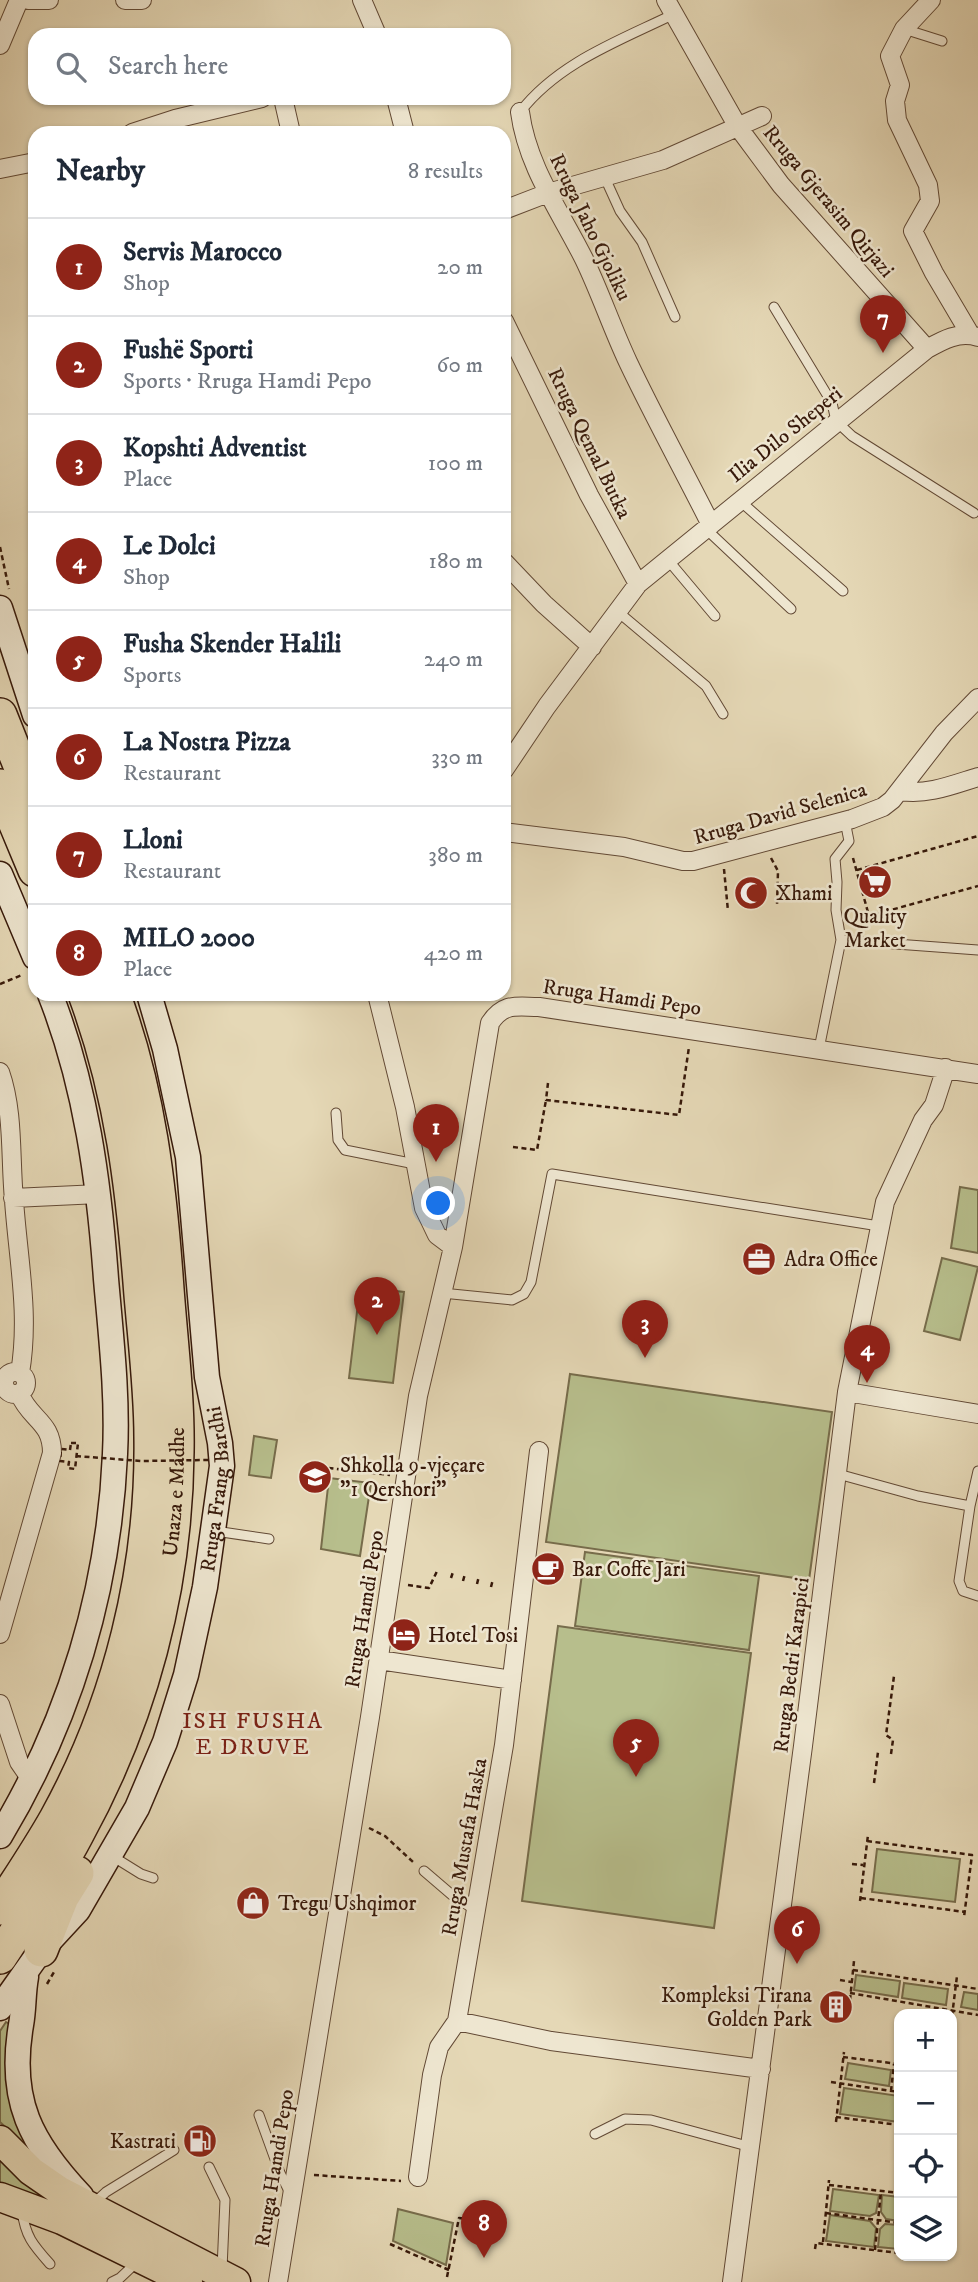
<!DOCTYPE html>
<meta charset="utf-8">
<style>
:root{--surface:#fff;--page:#f2f2f3;--text:#1f2937;--muted:#747a83;--line:#e0e1e3;--accent:#8f2418}
body{margin:0;font-family:"IM FELL DW Pica",serif;background:var(--page);color:var(--text)}
.controls{position:absolute;right:21px;bottom:21px;display:grid;overflow:hidden;border-radius:14px;box-shadow:0 2px 5px #0004}
.controls button{width:63px;height:63px;display:grid;place-items:center;padding:0;border:0;border-bottom:2px solid var(--line);background:var(--surface);color:var(--text);font:35px sans-serif}
.you{position:absolute;left:439px;top:1204px;width:24px;height:24px;margin:-18px;border:5px solid #fff;border-radius:50%;background:#1a73e8;box-shadow:0 0 0 10px #1a73e833}
.badge{display:grid;place-items:center;width:46px;height:46px;border-radius:50%;background:var(--accent);color:#fff;font-size:23px;font-weight:700}
.pin{position:absolute;translate:-50% -58px;filter:drop-shadow(0 2px 4px #0008)}
.pin::after{content:'';position:absolute;top:37px;width:24px;height:21px;background:inherit;clip-path:polygon(0 0,100% 0,50% 100%)}
.list{margin:0;padding:0;list-style:none}
h2{display:flex;justify-content:space-between;align-items:center;height:91px;margin:0;padding:0 28px;font-size:30px}
h2 small{font-size:23px;font-weight:400;color:var(--muted)}
.list li{display:grid;grid-template-columns:46px 1fr auto;gap:21px;align-items:center;box-sizing:border-box;height:98px;padding:0 28px;border-top:2px solid var(--line)}
.list b{display:block;font-size:26px;white-space:nowrap}
.list p{margin:0;font-size:23px;white-space:nowrap;color:var(--muted)}
.list em{font-size:23px;font-style:normal;color:var(--muted)}
.icon{flex:none;width:38px;height:38px;fill:none;stroke:currentColor;stroke-width:2;stroke-linecap:round;stroke-linejoin:round}
.map{position:relative;flex:none;width:978px;height:2282px;overflow:hidden}
.search{position:absolute;background:var(--surface);box-shadow:0 2px 5px #0004;left:28px;top:28px;width:483px;height:77px;display:flex;align-items:center;gap:18px;box-sizing:border-box;padding:0 24px;border-radius:21px;color:var(--muted);font-size:26px}
.panel{position:absolute;background:var(--surface);box-shadow:0 2px 5px #0004;left:28px;top:126px;width:483px;height:875px;border-radius:21px}
.map>svg:first-child{display:block}
.green{fill:#b7be8c;stroke:#776c4b;stroke-width:2}
.lines{fill:none;stroke-linecap:round;stroke-linejoin:round}
.lane-casing{stroke:#624935;stroke-width:11}
.street-casing{stroke:#624935;stroke-width:20}
.secondary-casing{stroke:#37190a;stroke-width:27}
.primary-casing{stroke:#37190a;stroke-width:31}
.highway-casing{stroke:#37190a;stroke-width:36}
.path{stroke:#37190a;stroke-width:2.5;stroke-dasharray:5 3.5;stroke-linecap:butt}
.lane{stroke:#eee6d0;stroke-width:9}
.street{stroke:#eee6d0;stroke-width:18}
.secondary{stroke:#eee6d0;stroke-width:24}
.primary{stroke:#e5d8b6;stroke-width:28}
.highway{stroke:#e5d8b6;stroke-width:33}
.path-bridge{stroke:#37190a;stroke-width:2.5;stroke-dasharray:5 3.5;stroke-linecap:butt}
.labels{text-anchor:middle;stroke-width:5;stroke-linejoin:round;paint-order:stroke}
.street-label{font-size:21px;fill:#37190a;stroke:#eee6d0}
.poi-label{font-size:21px;fill:#37190a;stroke:#eee6d0;text-anchor:start}
.neighbourhood-label{font-size:23px;letter-spacing:2px;fill:#7a1f14;stroke:#eee6d0}
</style>
<div class="map">
<svg width="978" height="2282" viewBox="0 0 978 2282">
<rect width="100%" height="100%" fill="#e5d8b6"/>
<filter id="stains"><feTurbulence type="fractalNoise" baseFrequency=".00286" numOctaves="4"/><feColorMatrix values="0 0 0 0 .2 0 0 0 0 .09 0 0 0 0 .02 0 0 0 .5 -.17"/></filter>
<radialGradient id="worn" r=".72"><stop offset=".6" stop-color="#630" stop-opacity="0"/><stop offset="1" stop-color="#630" stop-opacity=".3"/></radialGradient>
<path class="green" d="M960,1187L978,1190V1253L951,1248Z
M942,1258L978,1267L960,1340L924,1331Z
M360,1287L404,1292L393,1383L349,1378Z
M570,1374L832,1412L809,1580L546,1542Z
M254,1436L277,1440L271,1478L249,1475Z
M329,1478L371,1483L360,1556L321,1549Z
M585,1552L759,1576L749,1650L575,1626Z
M558,1626L751,1653L714,1928L522,1901Z
M877,1849L960,1859L955,1902L872,1892Z
M856,1975L900,1981L898,1997L854,1990Z
M904,1983L948,1989L946,2005L902,1998Z
M964,1992L978,1994V2010L961,2007Z
M6,2022L13,2026L39,2159L0,2122V2031Z
M848,2063L891,2070L889,2086L845,2079Z
M844,2088L899,2096V2122L840,2114Z
M0,2159L73,2209L0,2186Z
M833,2189L879,2195L876,2213L870,2216L830,2211Z
M882,2195L899,2197V2221L886,2219L881,2212Z
M398,2209L453,2223L446,2265L393,2241Z
M830,2215L870,2221L876,2228L874,2247L826,2241Z
M885,2224L899,2225V2249L878,2247L880,2229Z"/>
<g class="lines">
<g class="lane-casing">
<path id="lane" d="M904,29L942,41
M520,112C559,62 619,41 674,14
M605,178L620,211L642,242L675,317
M774,307L832,403L836,421L852,436L974,513
M740,501L843,591
M706,529L791,609
M668,560L715,616
M617,611L706,686L723,714
M841,940L978,950
M819,1049L841,940L836,910L837,882L835,859L849,841L845,821
M336,1113L338,1140L345,1150L415,1164
M442,1293L512,1300L524,1294L531,1282L552,1174L879,1226
M838,1474L918,1496L970,1506L959,1581L963,1591L978,1596
M970,1506L978,1471
M215,1531L269,1539
M112,1856L141,1874L153,1878
M424,1871L452,1895L475,1910
M259,2115L280,2173L289,2191
M595,2134L625,2119L651,2120L751,2147
M209,2167L225,2200L222,2269
M94,2203L106,2192L174,2150
M22,2210C25,2236 33,2245 50,2264
M112,2282L120,2278L138,2261"/>
</g>
<g class="street-casing">
<path id="street" d="M28,0H49
M125,0H142
M362,0L377,35
M666,0L738,127L781,185L927,349
M931,0L904,29L890,56L900,85L895,101L897,120L928,185L930,201L913,231L934,273L970,334
M0,45L19,0
M283,98L291,133
M396,98L405,133
M520,112C527,166 560,211 584,259C600,292 612,328 628,362C654,417 684,471 711,525
M132,133L175,119L262,98
M0,169L35,162
M504,210L548,193L663,160L762,116
M504,321L589,495L638,584
M504,562L544,604L592,647
M504,770L547,706L638,584L927,349C943,340 959,331 978,337
M901,791C928,795 952,785 978,777
M504,832L624,847L683,861H693L852,819L883,807L892,800L944,733L978,698
M377,994L405,1107L424,1208L437,1235L453,1247
M0,1072C14,1112 10,1158 14,1200C18,1259 30,1314 20,1373
M13,1198L99,1194
M4 1383a11 11 0 1 1 22 0a11 11 0 1 1-22 0Z
M847,1392L978,1414
M0,1634L52,1453C52,1421 30,1420 19,1393
M379,1660L512,1680
M0,1704L19,1762L32,1781
M457,2021L551,2041L761,2069
M418,2177L432,2075L439,2047L457,2021L504,1745L539,1451
M278,2282L370,1717L418,1396L453,1247L490,1023C504,1002 517,1007 539,1007L978,1074
M732,2282L803,1746L847,1392L885,1202L923,1120L934,1105L946,1068"/>
</g>
<g class="secondary-casing">
<g id="secondary">
<path d="M0,608L35,715"/>
<path d="M0,874L35,957"/>
<path d="M0,1836C70,1720 109,1590 115,1454C118,1396 111,1337 106,1279C99,1182 86,1085 50,994"/>
<path d="M26,1977C23,1993 24,2009 21,2025C8,2101 31,2143 81,2196"/>
<path id="s1" d="M0,2008L41,1950L78,1910L137,1808L165,1742L186,1675L205,1587L222,1466L220,1443L207,1377L188,1157L165,1049L149,994"/>
</g>
</g>
<g class="primary-casing">
<path id="primary" d="M0,2140L31,2171L60,2191L236,2282
M0,2197L62,2220L188,2282"/>
</g>
<g class="highway-casing">
<g id="highway">
<path d="M0,715L35,803"/>
<path d="M0,786L35,870"/>
<path d="M0,1908C19,1879 39,1849 56,1819C120,1703 153,1569 151,1437C151,1390 145,1342 141,1295C133,1190 122,1094 85,994"/>
<path d="M41,1950L62,1897L77,1873"/>
<path id="s2" d="M0,1957C26,1917 54,1878 76,1836C141,1718 176,1587 177,1452C178,1398 171,1343 167,1289C160,1188 149,1089 113,994"/>
</g>
</g>
<path class="path" d="M0,547L9,589
M771,858L778,871L777,906
M853,858L869,916L978,886
M724,869L728,911
M857,870L978,836
M0,984L22,975
M548,1083L546,1100L679,1115L689,1047
M513,1147L537,1150L546,1100
M71,1443H78L75,1469L68,1468L69,1462L60,1461L61,1449L70,1450Z
M320,1467L390,1475
M451,1578L453,1572
M463,1581L465,1574
M477,1584L479,1576
M408,1585L429,1588L438,1569
M491,1587L493,1579
M891,1754L893,1740L886,1735L894,1676
M874,1783L878,1752
M369,1828L385,1836L413,1862
M867,1841L972,1855L964,1917
M852,1864L863,1865
M861,1898L965,1912
M860,1901L868,1835
M853,1970L978,1989
M840,1980L851,1982
M47,1984L54,1972
M850,1993L978,2015
M850,2000L854,1961
M952,2016L957,1976
M843,2057L899,2064
M831,2082L899,2092
M891,2091L894,2064
M952,2100H954
M836,2117L899,2125
M836,2122L844,2052
M314,2175L401,2181
M829,2185L899,2193
M826,2213L899,2223
M823,2242L829,2180
M390,2244L449,2270
M815,2249L816,2243L899,2253
M875,2250L881,2191
M927,2256V2263
M447,2277L459,2218L489,2222"/>
<use href="#lane" class="lane"/>
<use href="#street" class="street"/>
<use href="#secondary" class="secondary"/>
<use href="#primary" class="primary"/>
<use href="#highway" class="highway"/>
<path class="path-bridge" d="M76,1456L141,1461L208,1460"/>
</g>
<defs>
<g id="supermarket-disc" transform="scale(1.75)"><circle r="9.5" fill="#8f2418" stroke="#eee6d0"/><path d="M-6-5.5h2.5l.6 2H6L4.5 2H-2.5L-4.4-4H-6ZM-1.5 3.2a1.3 1.3 0 1 0 .1 0ZM3 3.2a1.3 1.3 0 1 0 .1 0Z" fill="#fff"/></g>
<g id="mosque-disc" transform="scale(1.75)"><circle r="9.5" fill="#8f2418" stroke="#eee6d0"/><path d="M3.5-4.9A6 6 0 1 0 3.5 4.9A5 5 0 1 1 3.5-4.9Z" fill="#fff"/></g>
<g id="office-disc" transform="scale(1.75)"><circle r="9.5" fill="#8f2418" stroke="#eee6d0"/><path d="M-6-3h4V-5.5h4V-3h4V5H-6ZM-1-4.5V-3h2v-1.5ZM-6 0V1H6V0Z" fill="#fff"/></g>
<g id="school-disc" transform="scale(1.75)"><circle r="9.5" fill="#8f2418" stroke="#eee6d0"/><path d="M0-5L7-2L0 1L-7-2ZM-4 1L0 2.5L4 1V4Q0 6-4 4Z" fill="#fff"/></g>
<g id="cafe-disc" transform="scale(1.75)"><circle r="9.5" fill="#8f2418" stroke="#eee6d0"/><path d="M-5.5-4.5H6V0H3Q3 3.5 0 3.5H-2.5Q-5.5 3.5-5.5 0ZM3-3.2v2h1.7v-2ZM-6 4.5H4V6H-6Z" fill="#fff"/></g>
<g id="hotel-disc" transform="scale(1.75)"><circle r="9.5" fill="#8f2418" stroke="#eee6d0"/><path d="M-6-4.5h1.5V1H6V5H4.5V3h-9V5H-6ZM-4 0a1.8 1.8 0 1 1 3.6 0ZM.5 0V-2.5h3Q6-2.5 6 0Z" fill="#fff"/></g>
<g id="shop-disc" transform="scale(1.75)"><circle r="9.5" fill="#8f2418" stroke="#eee6d0"/><path d="M-5-2.5h2.3a2.7 3.5 0 0 1 5.4 0H5L5.5 6h-11ZM-1.5-2.5h3a1.5 2.3 0 0 0-3 0Z" fill="#fff"/></g>
<g id="building-disc" transform="scale(1.75)"><circle r="9.5" fill="#8f2418" stroke="#eee6d0"/><path d="M-4-6H4V6H1V3H-1V6H-4ZM-2.5-4.3h1.7v1.8h-1.7ZM.8-4.3h1.7v1.8H.8ZM-2.5-1h1.7V.8h-1.7ZM.8-1h1.7V.8H.8Z" fill="#fff"/></g>
<g id="fuel-disc" transform="scale(1.75)"><circle r="9.5" fill="#8f2418" stroke="#eee6d0"/><path d="M-5.5-6h7V0h2V4h1.3V-2.5L3-4.5l.8-.8L6-3V5H2.5V1h-1V6h-7ZM-4.2-4.7v3.2H.2V-4.7Z" fill="#fff"/></g>
</defs>
<g fill-rule="evenodd">
<use href="#supermarket-disc" x="875" y="882"/>
<use href="#mosque-disc" x="751" y="893"/>
<use href="#office-disc" x="759" y="1259"/>
<use href="#school-disc" x="315" y="1477"/>
<use href="#cafe-disc" x="548" y="1569"/>
<use href="#hotel-disc" x="404" y="1635"/>
<use href="#shop-disc" x="253" y="1903"/>
<use href="#building-disc" x="836" y="2007"/>
<use href="#fuel-disc" x="200" y="2141"/>
</g>
<g class="labels">
<g class="street-label">
<text transform="translate(829 201) rotate(50)" y="7">Rruga Gjerasim Qirjazi</text>
<text transform="translate(591 227) rotate(64)" y="7">Rruga Jaho Gjoliku</text>
<text transform="translate(785 434) rotate(-39)" y="7">Ilia Dilo Sheperi</text>
<text transform="translate(590 443) rotate(64)" y="7">Rruga Qemal Butka</text>
<text transform="translate(780 813) rotate(-16)" y="7">Rruga David Selenica</text>
<text transform="translate(622 997) rotate(8)" y="7">Rruga Hamdi Pepo</text>
<text dy="7" stroke="none"><textPath href="#s1" startOffset="574">Rruga Frang Bardhi</textPath></text>
<text dy="7" stroke="none"><textPath href="#s2" startOffset="504">Unaza e Madhe</textPath></text>
<text transform="translate(364 1609) rotate(-81)" y="7">Rruga Hamdi Pepo</text>
<text transform="translate(791 1665) rotate(-83)" y="7">Rruga Bedri Karapici</text>
<text transform="translate(464 1847) rotate(-80)" y="7">Rruga Mustafa Haska</text>
<text transform="translate(274 2168) rotate(-81)" y="7">Rruga Hamdi Pepo</text>
</g>
<g class="poi-label">
<text x="776" y="900">Xhami</text>
<text x="875" y="923" text-anchor="middle">Quality<tspan x="875" dy="24">Market</tspan></text>
<text x="784" y="1266">Adra Office</text>
<text x="340" y="1472">Shkolla 9-vjeçare<tspan x="340" dy="24">"1 Qershori"</tspan></text>
<text x="572" y="1576">Bar Coffe Jari</text>
<text x="428" y="1642">Hotel Tosi</text>
<text x="278" y="1910">Tregu Ushqimor</text>
<text x="812" y="2002" text-anchor="end">Kompleksi Tirana<tspan x="812" dy="24">Golden Park</tspan></text>
<text x="176" y="2148" text-anchor="end">Kastrati</text>
</g>
<g class="neighbourhood-label">
<text x="253" y="1728">ISH FUSHA<tspan x="253" dy="26">E DRUVE</tspan></text>
</g>
</g>
<rect width="100%" height="100%" filter="url(#stains)"/>
<rect width="100%" height="100%" fill="url(#worn)"/>
</svg>
<div class="controls">
<button>+</button>
<button>−</button>
<button><svg class="icon" aria-label="locate" viewBox="0 0 24 24"><circle cx="12" cy="12" r="6"/><path d="M12 2v4M12 18v4M2 12h4M18 12h4"/></svg></button>
<button><svg class="icon" aria-label="layers" viewBox="0 0 24 24"><path d="M12 4l9 5-9 5-9-5zM3 14l9 5 9-5"/></svg></button>
</div>
<div class="you"></div>
<div class="pin badge" style="left:436px;top:1162px">1</div>
<div class="pin badge" style="left:377px;top:1335px">2</div>
<div class="pin badge" style="left:645px;top:1358px">3</div>
<div class="pin badge" style="left:867px;top:1383px">4</div>
<div class="pin badge" style="left:636px;top:1777px">5</div>
<div class="pin badge" style="left:797px;top:1964px">6</div>
<div class="pin badge" style="left:883px;top:353px">7</div>
<div class="pin badge" style="left:484px;top:2258px">8</div>
<div class="search"><svg class="icon" aria-label="search" viewBox="0 0 24 24"><circle cx="10" cy="10" r="6"/><path d="M15 15l6 6"/></svg>Search here</div>
<section class="panel">
<h2>Nearby<small>8 results</small></h2>
<ul class="list">
<li><span class="badge">1</span><div><b>Servis Marocco</b><p>Shop</p></div><em>20 m</em></li>
<li><span class="badge">2</span><div><b>Fushë Sporti</b><p>Sports · Rruga Hamdi Pepo</p></div><em>60 m</em></li>
<li><span class="badge">3</span><div><b>Kopshti Adventist</b><p>Place</p></div><em>100 m</em></li>
<li><span class="badge">4</span><div><b>Le Dolci</b><p>Shop</p></div><em>180 m</em></li>
<li><span class="badge">5</span><div><b>Fusha Skender Halili</b><p>Sports</p></div><em>240 m</em></li>
<li><span class="badge">6</span><div><b>La Nostra Pizza</b><p>Restaurant</p></div><em>330 m</em></li>
<li><span class="badge">7</span><div><b>Lloni</b><p>Restaurant</p></div><em>380 m</em></li>
<li><span class="badge">8</span><div><b>MILO 2000</b><p>Place</p></div><em>420 m</em></li>
</ul>
</section>
</div>
